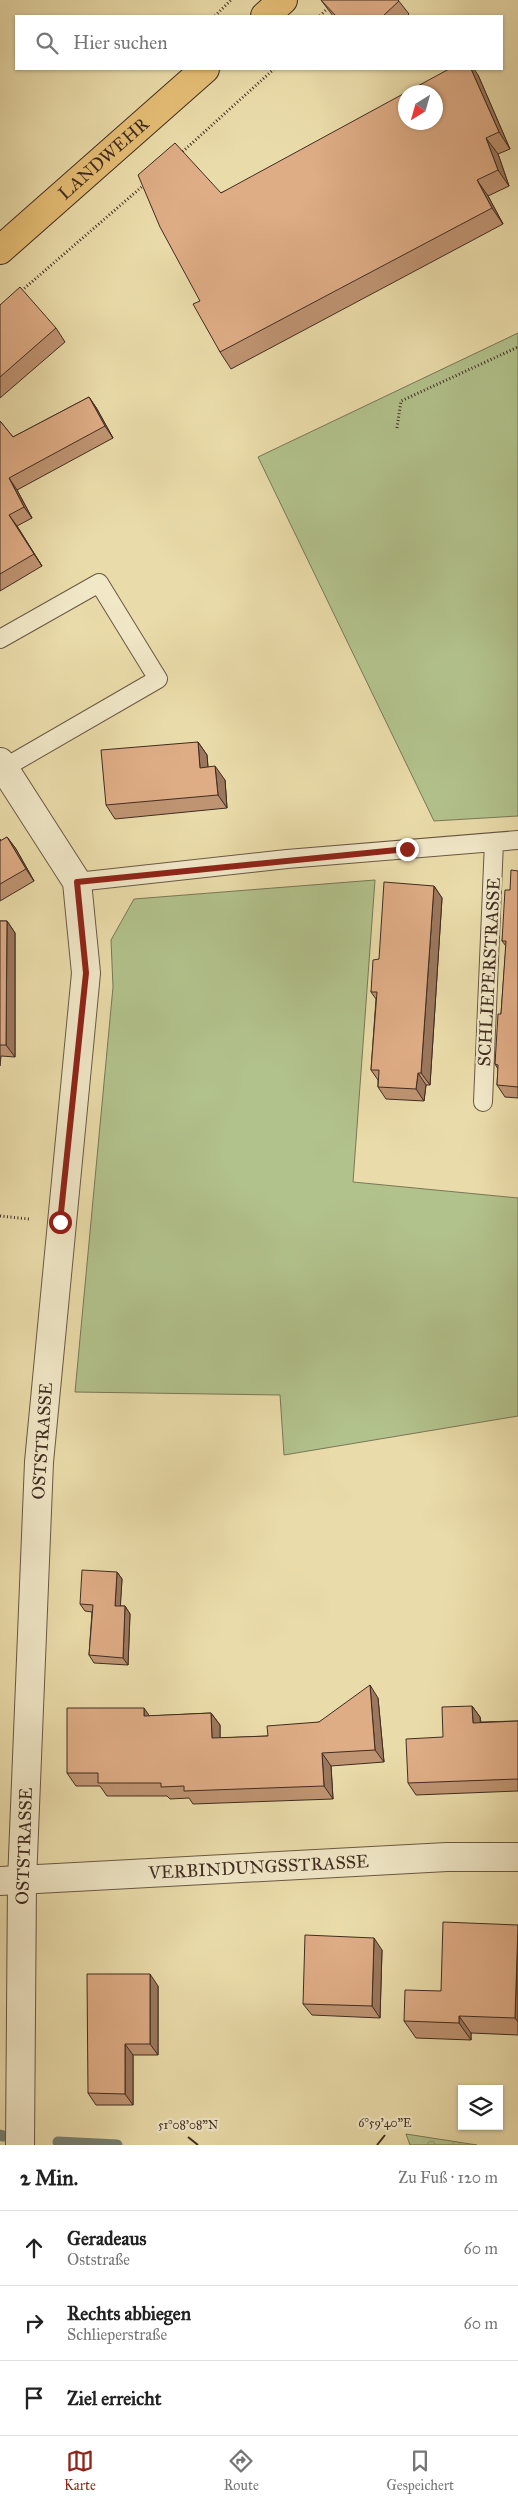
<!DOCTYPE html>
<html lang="de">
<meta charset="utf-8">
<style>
:root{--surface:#fff;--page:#f6f6f6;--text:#222;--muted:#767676;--line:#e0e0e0;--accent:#8f2418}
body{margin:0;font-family:"IM FELL Great Primer",serif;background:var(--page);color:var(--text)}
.controls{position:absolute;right:15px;bottom:15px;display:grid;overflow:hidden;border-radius:0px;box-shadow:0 1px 4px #0004}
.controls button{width:45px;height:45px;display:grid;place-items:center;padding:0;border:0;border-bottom:1px solid var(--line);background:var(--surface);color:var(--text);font:25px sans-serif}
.compass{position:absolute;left:398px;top:85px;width:45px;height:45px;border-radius:50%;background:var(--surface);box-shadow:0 1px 4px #0004;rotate:217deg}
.stop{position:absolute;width:15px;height:15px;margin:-11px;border:4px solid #8f2418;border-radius:50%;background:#fff}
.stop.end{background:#8f2418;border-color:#fff;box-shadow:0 1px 5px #0008}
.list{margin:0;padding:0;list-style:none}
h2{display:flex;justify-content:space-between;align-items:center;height:65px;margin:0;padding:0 20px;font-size:21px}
h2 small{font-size:16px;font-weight:400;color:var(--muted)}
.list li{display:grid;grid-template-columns:32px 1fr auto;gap:15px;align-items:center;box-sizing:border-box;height:75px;padding:0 20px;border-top:1px solid var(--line)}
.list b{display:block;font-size:19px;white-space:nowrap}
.list p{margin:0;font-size:16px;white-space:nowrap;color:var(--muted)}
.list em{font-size:16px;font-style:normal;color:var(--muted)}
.icon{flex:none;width:28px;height:28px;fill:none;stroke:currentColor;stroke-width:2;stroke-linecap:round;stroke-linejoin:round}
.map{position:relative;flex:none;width:518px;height:2145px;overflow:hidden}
.search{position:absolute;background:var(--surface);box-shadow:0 1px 4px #0004;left:15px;right:15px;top:15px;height:55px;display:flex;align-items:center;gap:12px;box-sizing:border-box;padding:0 18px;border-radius:0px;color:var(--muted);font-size:19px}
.sheet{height:290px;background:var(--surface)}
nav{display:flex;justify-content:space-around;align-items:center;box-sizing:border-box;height:70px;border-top:1px solid var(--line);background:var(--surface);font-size:14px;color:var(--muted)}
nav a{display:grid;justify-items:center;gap:2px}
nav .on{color:var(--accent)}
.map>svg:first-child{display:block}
.grass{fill:#b2c28c;stroke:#797757}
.forest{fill:url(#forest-crowns);stroke:#797757}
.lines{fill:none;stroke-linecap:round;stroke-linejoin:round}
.stream{stroke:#758275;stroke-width:11}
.service-casing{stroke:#6a5844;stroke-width:20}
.minor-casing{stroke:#6a5844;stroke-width:30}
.primary-casing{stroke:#402c22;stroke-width:30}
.path{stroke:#402c22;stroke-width:3;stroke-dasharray:1 2.5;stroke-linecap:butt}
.service{stroke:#f1e8c8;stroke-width:18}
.minor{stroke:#f1e8c8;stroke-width:28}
.primary{stroke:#e5be75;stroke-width:28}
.wall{fill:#bf9472;stroke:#402c22}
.shaded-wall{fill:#9b785d;stroke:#402c22}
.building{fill:#deac85;stroke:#402c22;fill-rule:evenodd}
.route{stroke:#8f2418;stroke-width:6}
.ticks{fill:none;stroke:#402c22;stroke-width:2}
.labels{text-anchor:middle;stroke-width:4.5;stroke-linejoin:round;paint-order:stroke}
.street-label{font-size:18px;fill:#402c22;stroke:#f1e8c8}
.ticks-label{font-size:12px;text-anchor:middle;fill:#402c22;stroke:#f1e8c8;stroke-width:4.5;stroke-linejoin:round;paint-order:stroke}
</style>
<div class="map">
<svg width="518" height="2145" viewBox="0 0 518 2145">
<defs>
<pattern id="forest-crowns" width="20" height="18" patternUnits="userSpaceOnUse" patternTransform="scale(1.25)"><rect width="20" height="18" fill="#b2c28c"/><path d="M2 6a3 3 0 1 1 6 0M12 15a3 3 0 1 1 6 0" fill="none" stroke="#929e72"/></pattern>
</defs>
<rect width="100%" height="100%" fill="#eadcaa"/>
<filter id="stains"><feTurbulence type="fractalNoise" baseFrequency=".004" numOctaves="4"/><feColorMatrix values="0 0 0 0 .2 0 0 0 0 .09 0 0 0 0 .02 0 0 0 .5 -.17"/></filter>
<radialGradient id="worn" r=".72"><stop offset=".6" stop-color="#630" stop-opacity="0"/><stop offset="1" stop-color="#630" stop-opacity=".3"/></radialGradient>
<path class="grass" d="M518,333V816L434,821L258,457Z
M375,880L353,1182L518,1198V1416L284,1455L280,1395L75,1392L113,987L111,940L134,899Z"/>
<path class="forest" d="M406,2134L477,2145H410Z"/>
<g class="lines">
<path class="stream" d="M0,2135L3,2136
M58,2142L117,2145"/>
<g class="service-casing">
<path id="service" d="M0,639L99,583L158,679L4,768
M77,882L287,859L518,840
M483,1102L494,842"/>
</g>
<g class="minor-casing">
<g id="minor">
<path d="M0,762L77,882L86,973L39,1462L22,1881L20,2145"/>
<path id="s1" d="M0,1881L447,1857H518"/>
</g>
</g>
<g class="primary-casing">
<g id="primary">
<path d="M265,16L283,0"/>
<path id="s2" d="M0,250L205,69"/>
</g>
</g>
<path class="path" d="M215,16L231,0
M320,16L335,0
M180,154L274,69
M19,293L145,184
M397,428L401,401L518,347
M0,1216L29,1219"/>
<use href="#service" class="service"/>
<use href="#minor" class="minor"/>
<use href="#primary" class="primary"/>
</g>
<path class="wall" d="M321,0H398L409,14L407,16H333Z
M478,75L510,149L498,154L509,186L488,196L503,224L231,369L220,352L200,301L221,193Z
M0,305L56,328L65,342L0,398Z
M89,397L97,409L113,438L17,490L32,518L17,526L42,566L0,591V421L13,437Z
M198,742L207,755L208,767L225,780L227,808L115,819L106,805Z
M7,837L16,849L34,881L0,901V839L1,841Z
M518,871V1098L505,1097L497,1085L498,1069L495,1064L501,1014L506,946L502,941L510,890Z
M434,886L442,898L430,1085H426L424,1101L386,1099L378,1087V1080L371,1070L376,999L371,992L379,959Z
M0,921H7L15,933V1057L1,1056L0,1066Z
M117,1572L122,1579L120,1606H125L130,1614L128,1665L94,1663L89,1655L92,1612L85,1611L80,1604Z
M378,1698L384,1762L331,1766L333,1799L193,1804L189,1798L170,1799L167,1796H107L100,1786H76L67,1773L149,1716L211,1713L220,1725V1738L268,1736L319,1722Z
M472,1706L480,1717L481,1722L518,1721V1791L416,1795L408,1783L443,1737Z
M518,1925V2035L471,2033V2040L416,2038L404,2021L441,1991Z
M382,1950L380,2018L312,2015L303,2004Z
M158,1986V2055H133V2105H96L88,2093Z"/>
<path class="shaded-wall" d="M471,69H474L478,75L510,149L499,132Z
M486,138L498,154L509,186L498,170Z
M477,180L488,196L503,224L492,208Z
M89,397L97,409L113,438L105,426Z
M9,478L17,490L32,518L24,507Z
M9,515L17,526L42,566L34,554Z
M198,742L207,755L209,781L200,768Z
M215,766L225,780L227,808L218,795Z
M7,837L16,849L34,881L26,869Z
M434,886L442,898L430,1085L421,1073Z
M7,921L15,933V1057L6,1045Z
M418,1073L426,1085L424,1101L416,1089Z
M117,1572L122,1579L120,1613L115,1606Z
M125,1606L130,1614L128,1665L123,1658Z
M370,1685L378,1698L384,1762L375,1750Z
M472,1706L480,1717L481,1735L473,1723Z
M144,1708L153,1721L144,1716Z
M211,1713L220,1725V1750L212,1738Z
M322,1753L331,1766L333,1799L324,1786Z
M518,1925V2022L515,2018Z
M374,1938L382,1950L380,2018L372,2006Z
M150,1974L158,1986V2055L150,2044Z
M459,2016L471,2033V2040L459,2023Z
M125,2044L133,2055V2105L125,2094Z"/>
<path class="building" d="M321,0H398L399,1L383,16H336Z
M449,69H471L499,132L486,138L498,170L477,180L492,208L220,352L193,304L200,301L160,227L138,175L175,143L221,193ZM406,92H436V122H406Z
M20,287L56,328L0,377V305Z
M89,397L105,426L9,478L24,507L9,515L34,554L0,574V421L13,437Z
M198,742L200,768L215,766L218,795L106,805L101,750Z
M7,837L26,869L0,884V841Z
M511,870L518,871V1087L497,1085L498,1065L495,1064L498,1014H501L506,941H502L505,890H510Z
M384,882L434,886L421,1073H418L416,1089L378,1087L379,1070H371L377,992H371L373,960L379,959Z
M0,921H7L6,1045H0Z
M82,1570L117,1572L115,1606H125L123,1658L89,1655L93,1605L80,1604Z
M370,1685L375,1750L322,1753L324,1786L184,1791V1786L161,1787V1783H98V1773H67V1708H144V1716L211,1713L212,1738L268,1736L267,1726L319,1722Z
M472,1706L473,1723L518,1721V1779L408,1783L406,1739L443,1737L442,1707Z
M443,1922L518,1925L515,2018L459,2016V2023L404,2021L405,1990L441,1991Z
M305,1935L374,1938L372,2006L303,2004Z
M87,1974H150V2044H125V2094L88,2093Z"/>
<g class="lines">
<path class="route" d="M60,1222L86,973L77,882L407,849"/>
</g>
<path class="ticks" d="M188,2137L198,2145M377,2145L385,2135"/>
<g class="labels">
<g class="street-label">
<text dy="6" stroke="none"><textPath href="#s2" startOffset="138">LANDWEHR</textPath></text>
<text transform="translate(489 972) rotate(-87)" y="6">SCHLIEPERSTRASSE</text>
<text transform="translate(42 1441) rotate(-86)" y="6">OSTSTRASSE</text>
<text transform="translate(24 1846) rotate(-88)" y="6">OSTSTRASSE</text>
<text dy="6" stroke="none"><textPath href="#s1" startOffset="259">VERBINDUNGSSTRASSE</textPath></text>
</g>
</g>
<g class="ticks-label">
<text x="385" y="2127">6°59'40"E</text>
<text x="188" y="2129">51°08'08"N</text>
</g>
<rect width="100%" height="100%" filter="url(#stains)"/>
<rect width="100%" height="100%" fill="url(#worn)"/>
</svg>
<div class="controls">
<button><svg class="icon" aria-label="layers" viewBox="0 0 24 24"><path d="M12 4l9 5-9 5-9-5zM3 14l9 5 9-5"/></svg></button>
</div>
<svg class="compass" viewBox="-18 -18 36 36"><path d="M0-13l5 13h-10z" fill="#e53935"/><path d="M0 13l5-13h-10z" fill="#767676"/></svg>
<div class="stop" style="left:60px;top:1222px"></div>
<div class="stop end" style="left:407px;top:849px"></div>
<div class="search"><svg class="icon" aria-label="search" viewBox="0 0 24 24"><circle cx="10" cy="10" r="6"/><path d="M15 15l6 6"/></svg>Hier suchen</div>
</div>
<section class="sheet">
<h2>2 Min.<small>Zu Fuß · 120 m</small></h2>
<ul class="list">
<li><svg class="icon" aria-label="ahead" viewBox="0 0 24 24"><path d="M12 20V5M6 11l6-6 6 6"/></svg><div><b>Geradeaus</b><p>Oststraße</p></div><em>60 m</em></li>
<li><svg class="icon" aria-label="right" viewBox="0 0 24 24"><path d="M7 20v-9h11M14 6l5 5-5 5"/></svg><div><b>Rechts abbiegen</b><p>Schlieperstraße</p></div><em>60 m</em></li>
<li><svg class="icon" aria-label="arrive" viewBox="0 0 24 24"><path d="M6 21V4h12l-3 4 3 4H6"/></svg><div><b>Ziel erreicht</b></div></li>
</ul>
</section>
<nav>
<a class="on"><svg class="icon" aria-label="map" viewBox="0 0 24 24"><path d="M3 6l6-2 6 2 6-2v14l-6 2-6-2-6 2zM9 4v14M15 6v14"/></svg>Karte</a>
<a><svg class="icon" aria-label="directions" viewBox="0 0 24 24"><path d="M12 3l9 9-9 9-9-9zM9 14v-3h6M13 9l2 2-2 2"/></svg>Route</a>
<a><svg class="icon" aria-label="saved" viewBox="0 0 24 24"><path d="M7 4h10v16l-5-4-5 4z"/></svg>Gespeichert</a>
</nav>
